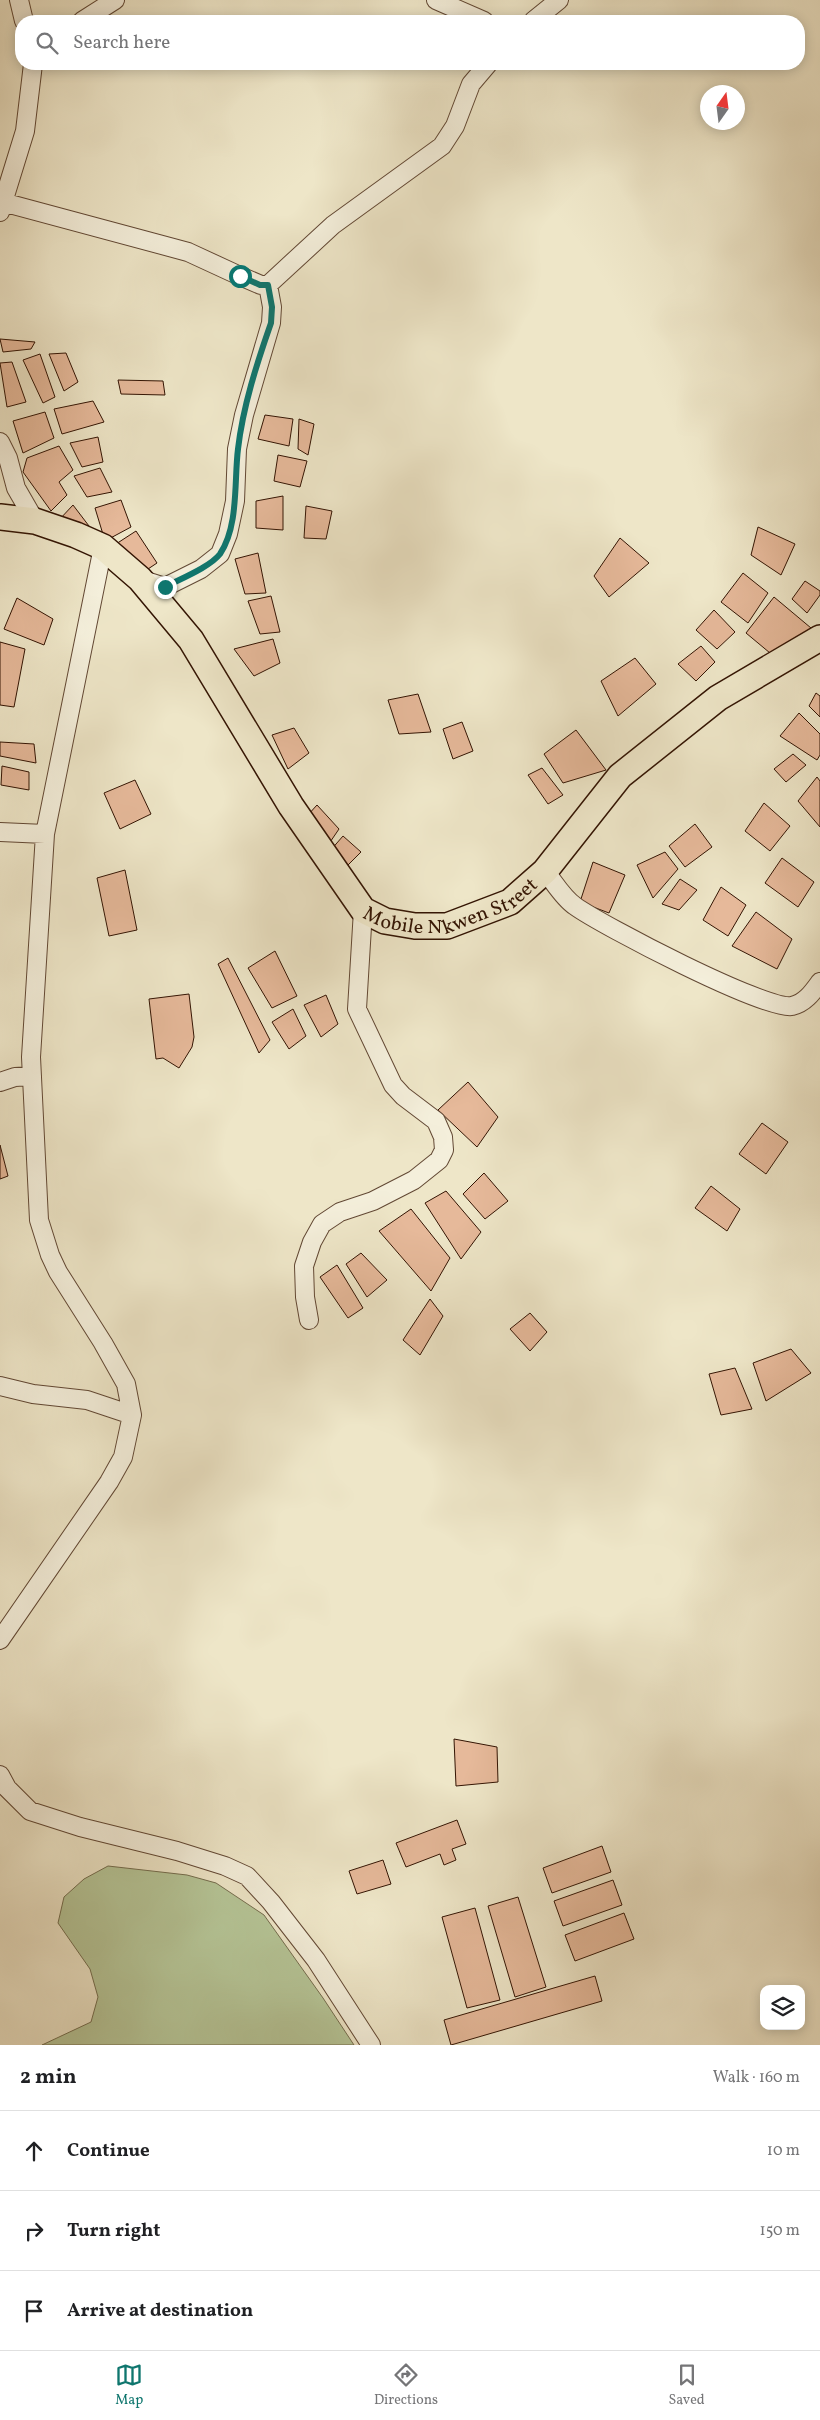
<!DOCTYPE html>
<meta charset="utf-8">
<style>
:root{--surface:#fff;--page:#f2f2f2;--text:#202124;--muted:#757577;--line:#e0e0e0;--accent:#0f766e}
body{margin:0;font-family:Vollkorn,serif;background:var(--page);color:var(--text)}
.controls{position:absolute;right:15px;bottom:15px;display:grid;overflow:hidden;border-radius:10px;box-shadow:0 2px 12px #0003}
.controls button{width:45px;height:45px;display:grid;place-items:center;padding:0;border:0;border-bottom:1px solid var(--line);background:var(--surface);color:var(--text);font:25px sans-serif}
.compass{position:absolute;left:700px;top:85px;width:45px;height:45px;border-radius:50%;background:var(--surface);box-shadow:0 2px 12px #0003;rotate:14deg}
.stop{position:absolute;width:15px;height:15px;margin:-11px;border:4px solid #0f766e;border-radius:50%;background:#fff}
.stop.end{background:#0f766e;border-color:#fff;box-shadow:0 1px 5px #0008}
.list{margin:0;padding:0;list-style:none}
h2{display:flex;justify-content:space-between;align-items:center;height:65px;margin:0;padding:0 20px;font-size:21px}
h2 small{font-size:16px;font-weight:400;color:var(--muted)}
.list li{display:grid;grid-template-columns:32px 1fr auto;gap:15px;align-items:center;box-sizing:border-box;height:80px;padding:0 20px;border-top:1px solid var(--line)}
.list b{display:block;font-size:19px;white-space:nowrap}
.list em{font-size:16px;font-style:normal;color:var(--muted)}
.icon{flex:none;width:28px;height:28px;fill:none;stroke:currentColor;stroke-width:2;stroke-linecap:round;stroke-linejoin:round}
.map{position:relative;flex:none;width:820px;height:2045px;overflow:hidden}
.search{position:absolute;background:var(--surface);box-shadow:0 2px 12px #0003;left:15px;right:15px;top:15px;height:55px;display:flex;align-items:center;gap:12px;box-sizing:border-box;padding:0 18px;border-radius:20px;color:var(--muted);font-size:19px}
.sheet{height:305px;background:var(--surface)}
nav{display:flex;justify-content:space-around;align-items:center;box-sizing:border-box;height:70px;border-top:1px solid var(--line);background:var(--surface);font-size:14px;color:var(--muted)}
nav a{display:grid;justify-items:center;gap:2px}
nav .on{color:var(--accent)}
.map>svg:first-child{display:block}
.green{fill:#b6c698;stroke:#746d4e}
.building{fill:#e6b99a;stroke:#331403}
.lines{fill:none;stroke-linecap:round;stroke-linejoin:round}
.minor-casing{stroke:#624834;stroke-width:20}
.highway-casing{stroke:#331403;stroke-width:28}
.minor{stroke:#f4efdb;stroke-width:18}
.highway{stroke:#eee6c8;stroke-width:25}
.route{stroke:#0f766e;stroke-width:6}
.labels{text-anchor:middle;stroke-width:4.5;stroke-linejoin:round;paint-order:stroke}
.street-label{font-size:20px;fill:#331403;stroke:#f4efdb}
</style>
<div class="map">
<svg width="820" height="2045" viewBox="0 0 820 2045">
<rect width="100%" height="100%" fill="#eee6c8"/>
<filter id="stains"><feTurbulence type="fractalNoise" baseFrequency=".004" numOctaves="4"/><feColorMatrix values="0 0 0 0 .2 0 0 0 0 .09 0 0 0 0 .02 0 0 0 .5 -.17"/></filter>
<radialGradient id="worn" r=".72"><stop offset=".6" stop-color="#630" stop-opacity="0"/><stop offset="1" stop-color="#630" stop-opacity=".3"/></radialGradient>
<path class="green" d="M108,1866L187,1875L216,1883L264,1915L323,1998L354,2045H42L91,2022L98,1997L90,1969L58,1923L64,1897L84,1879Z"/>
<path class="building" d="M0,339L35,342L31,349L3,352Z
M66,353L78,382L64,391L49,354Z
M40,354L55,397L43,403L23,360Z
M12,362L26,402L7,407L0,363Z
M118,380L163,381L165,395L121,394Z
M93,401L104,422L62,434L54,409Z
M45,412L54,438L23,453L13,421Z
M265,415L293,419L289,446L258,439Z
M299,419L314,424L308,455L298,449Z
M98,437L103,462L82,467L70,443Z
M59,446L73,470L59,482L67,495L51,511L23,472L27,458Z
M278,455L307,461L300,487L274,481Z
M100,468L112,492L87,497L74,476Z
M283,496V530L256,528V501Z
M121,500L131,527L105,541L95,508Z
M73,505L89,526L73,537L59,520Z
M306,506L332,511L326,539L304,538Z
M758,527L795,544L781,575L751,555Z
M136,531L157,563L136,577L116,544Z
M620,538L649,563L609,597L594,576Z
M258,553L266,593L245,594L235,559Z
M743,573L768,593L748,623L721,602Z
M805,581L820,591V595L807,613L792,599Z
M271,596L280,632L260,634L248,601Z
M774,597L811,628L776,658L746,633Z
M17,598L53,619L44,645L4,629Z
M714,610L735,632L717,649L696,630Z
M273,639L280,663L254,676L234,649Z
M0,642L25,649L14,707L0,705Z
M701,646L715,662L696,681L678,664Z
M635,658L656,684L618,716L601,681Z
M816,693L820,696V717L809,706Z
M418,694L431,732L399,734L388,700Z
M799,713L820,734V755L817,760L780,736Z
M462,722L473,751L453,759L443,729Z
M294,728L309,753L288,769L272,735Z
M576,730L606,770L563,783L544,754Z
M0,742L34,744L36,763L0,756Z
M793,754L806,765L786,782L774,769Z
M2,766L29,772V790L1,785Z
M542,768L563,795L548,804L528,775Z
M817,777L820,781V827L798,801Z
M135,780L151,814L120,829L104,793Z
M764,803L790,826L770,851L745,831Z
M317,805L339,829L324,851L297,827Z
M695,824L712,847L685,867L669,846Z
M343,836L361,852L340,873L323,859Z
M665,852L678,869L653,898L637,865Z
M782,858L814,882L798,907L765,883Z
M593,862L625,875L609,913L580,902Z
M125,870L137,930L109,936L97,878Z
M680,879L697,890L679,910L662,904Z
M721,887L746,905L728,936L703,920Z
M756,912L792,939L777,969L732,946Z
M275,951L297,996L272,1008L248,968Z
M228,958L270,1040L259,1053L218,964Z
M189,994L194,1037L192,1047L179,1068L163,1058L156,1059L149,999Z
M326,995L338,1024L321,1037L304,1005Z
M293,1009L306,1036L289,1049L272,1022Z
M468,1082L498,1117L477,1147L438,1110Z
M762,1123L788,1142L766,1174L739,1154Z
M0,1145L8,1176L0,1179Z
M484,1173L508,1201L485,1219L463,1194Z
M711,1186L740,1209L727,1231L695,1208Z
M446,1191L481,1232L461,1259L425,1203Z
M411,1209L450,1258L431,1291L379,1231Z
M361,1253L387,1280L367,1297L346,1264Z
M337,1265L363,1308L348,1318L320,1277Z
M430,1299L443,1316L420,1355L403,1340Z
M530,1313L547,1332L530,1351L510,1329Z
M791,1349L811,1373L766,1401L753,1363Z
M735,1368L752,1409L721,1415L709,1374Z
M454,1739L497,1747L498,1782L456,1786Z
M457,1820L466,1844L452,1849L456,1860L444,1865L440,1854L406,1867L396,1843Z
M602,1846L611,1872L552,1893L543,1868Z
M383,1860L391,1884L357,1894L349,1871Z
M613,1880L622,1905L563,1926L554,1901Z
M518,1897L546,1987L515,1997L488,1906Z
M475,1908L500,2000L467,2008L442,1917Z
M624,1913L634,1939L575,1961L565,1935Z
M595,1976L602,2001L451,2045L444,2020Z"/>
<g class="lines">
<g class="minor-casing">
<path id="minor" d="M19,0L24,21
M436,0L484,21
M82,21L115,0
M533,21L559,0
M2,202L188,252L240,276L261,285H268L333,225L442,146L455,126L471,84L488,64
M0,212L25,131L33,64
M0,442L8,458L16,488L35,521
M140,579L165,587L201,569L220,554L228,534L235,501L237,449L244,415L271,323L272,307L268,285
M0,832L45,834
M545,871C554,882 563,898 575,906C601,925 766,1011 792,1006C805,1003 812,993 820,982
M0,1082L15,1077L32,1076
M309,1320L305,1297L304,1266L312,1242L322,1224L340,1212L373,1201L414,1180L439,1160L444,1150L443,1137L436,1121L403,1096L393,1085L357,1009L363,910
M0,1386L33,1394L87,1400L132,1415
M0,1640L109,1482L123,1457L132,1415L126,1384L103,1343L58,1272L50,1255L39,1220L31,1057L45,834L103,547
M0,1775L7,1788L30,1811L80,1827L177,1851L225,1866L247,1876L271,1902L316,1960L371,2045"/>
</g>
<g class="highway-casing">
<g id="highway">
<path id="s1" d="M0,517L35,521L76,535L103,547L140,579L191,640L291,806L363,910L385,921L415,926H447L510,902L545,871L620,776L718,698L820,638"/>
</g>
</g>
<use href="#minor" class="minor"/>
<use href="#highway" class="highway"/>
</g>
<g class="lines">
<path class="route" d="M165,587C180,579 210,567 220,554C239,526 234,480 238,449C243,406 257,363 271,323L272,307L268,285H260L240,276"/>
</g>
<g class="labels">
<g class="street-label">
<text dy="7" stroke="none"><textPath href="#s1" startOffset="651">Mobile Nkwen Street</textPath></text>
</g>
</g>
<rect width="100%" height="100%" filter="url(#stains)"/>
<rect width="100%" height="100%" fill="url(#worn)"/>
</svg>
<div class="controls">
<button><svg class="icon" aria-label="layers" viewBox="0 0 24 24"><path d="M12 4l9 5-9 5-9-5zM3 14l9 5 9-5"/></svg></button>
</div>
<svg class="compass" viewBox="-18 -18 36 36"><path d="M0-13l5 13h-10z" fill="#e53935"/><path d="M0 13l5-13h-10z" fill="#757577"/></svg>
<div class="stop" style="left:240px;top:276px"></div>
<div class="stop end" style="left:165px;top:587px"></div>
<div class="search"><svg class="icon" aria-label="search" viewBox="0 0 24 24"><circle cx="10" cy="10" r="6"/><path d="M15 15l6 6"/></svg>Search here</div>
</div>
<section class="sheet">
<h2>2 min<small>Walk · 160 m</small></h2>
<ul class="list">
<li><svg class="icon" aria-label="ahead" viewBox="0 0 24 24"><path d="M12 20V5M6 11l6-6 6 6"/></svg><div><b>Continue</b></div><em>10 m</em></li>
<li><svg class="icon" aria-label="right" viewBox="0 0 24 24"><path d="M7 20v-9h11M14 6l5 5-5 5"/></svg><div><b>Turn right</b></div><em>150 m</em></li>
<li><svg class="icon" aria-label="arrive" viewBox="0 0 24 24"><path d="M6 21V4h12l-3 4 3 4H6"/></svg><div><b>Arrive at destination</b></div></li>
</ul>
</section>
<nav>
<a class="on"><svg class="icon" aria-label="map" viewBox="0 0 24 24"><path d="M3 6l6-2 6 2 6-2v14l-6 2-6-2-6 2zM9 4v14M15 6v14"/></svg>Map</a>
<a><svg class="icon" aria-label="directions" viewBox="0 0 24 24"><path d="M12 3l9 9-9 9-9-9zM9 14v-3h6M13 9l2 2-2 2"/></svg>Directions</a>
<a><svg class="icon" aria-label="saved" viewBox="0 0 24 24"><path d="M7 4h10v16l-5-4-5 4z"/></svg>Saved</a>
</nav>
